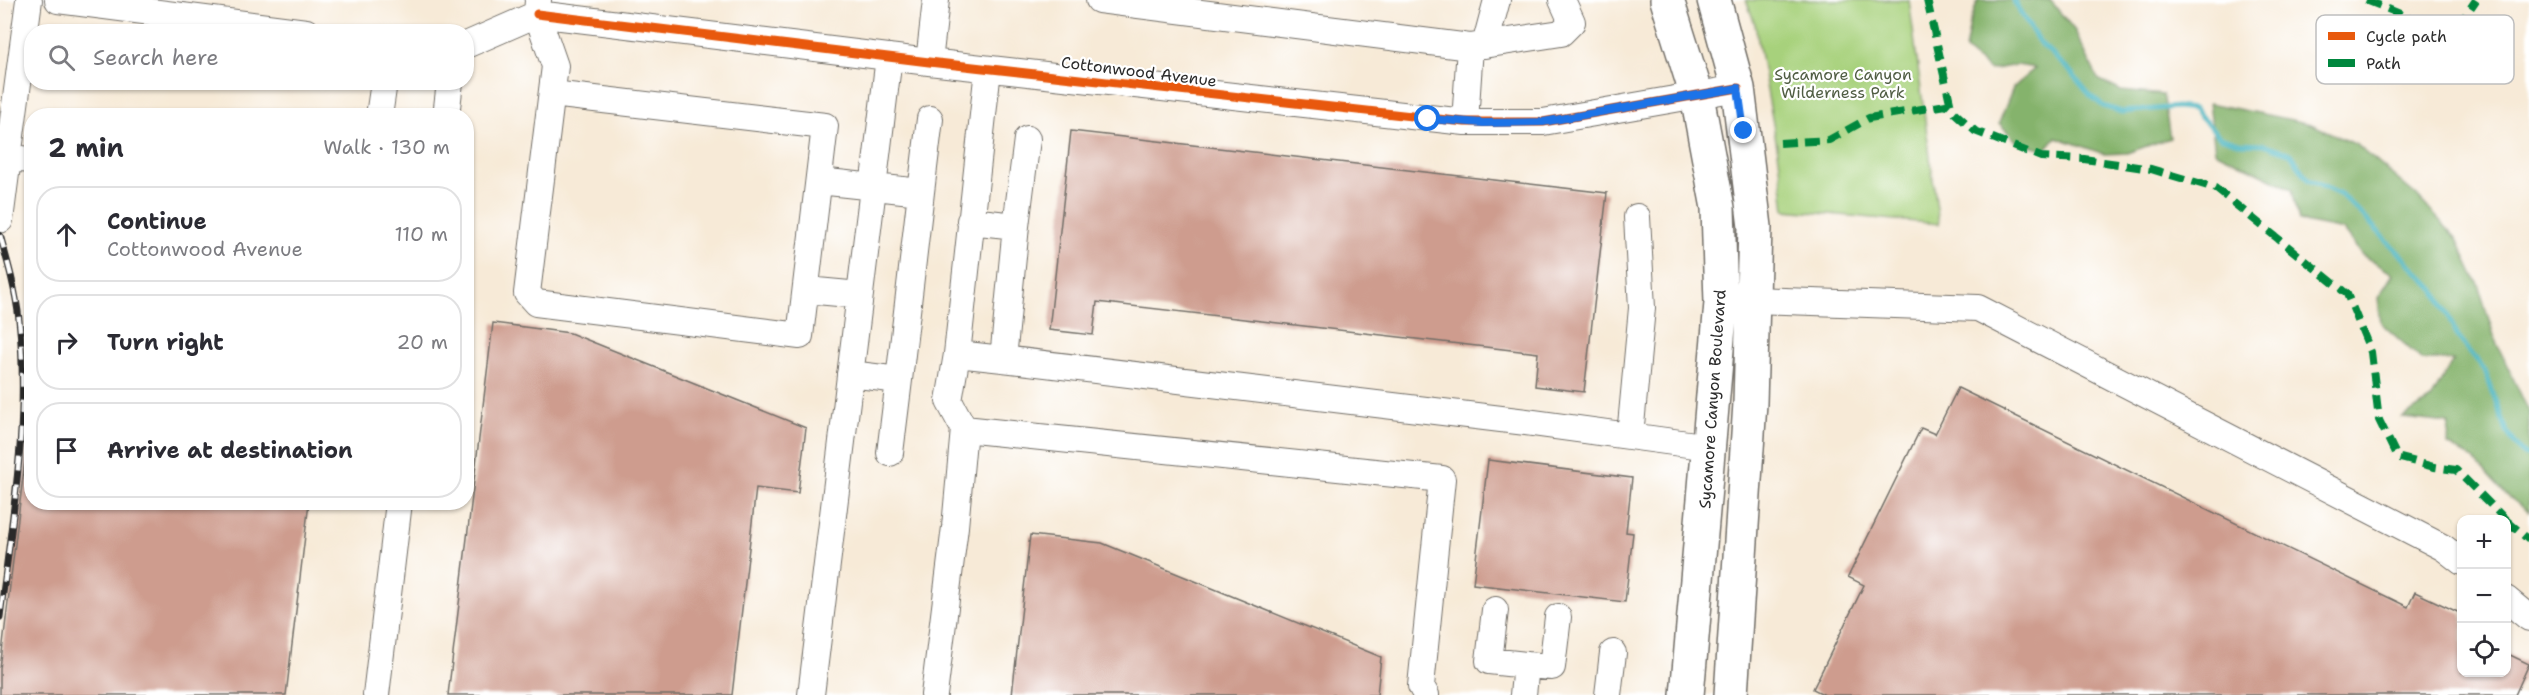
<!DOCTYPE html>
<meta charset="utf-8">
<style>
:root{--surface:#fff;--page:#f2f2f3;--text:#2b2b33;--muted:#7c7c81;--line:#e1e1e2}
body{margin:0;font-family:"Shantell Sans",sans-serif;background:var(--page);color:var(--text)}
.controls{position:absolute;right:18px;bottom:18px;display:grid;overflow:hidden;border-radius:12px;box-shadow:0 2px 4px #0004}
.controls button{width:54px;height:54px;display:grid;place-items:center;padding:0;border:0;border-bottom:2px solid var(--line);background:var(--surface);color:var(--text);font:30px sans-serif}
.stop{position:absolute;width:18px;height:18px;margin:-14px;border:4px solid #1a73e8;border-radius:50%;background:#fff}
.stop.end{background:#1a73e8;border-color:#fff;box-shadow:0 2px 6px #0008}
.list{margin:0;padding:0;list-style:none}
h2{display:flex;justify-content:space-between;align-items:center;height:78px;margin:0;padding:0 24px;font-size:26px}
h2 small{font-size:20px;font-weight:400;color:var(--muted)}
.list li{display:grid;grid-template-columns:39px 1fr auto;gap:18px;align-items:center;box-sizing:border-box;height:96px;margin:0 12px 12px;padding:0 12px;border:2px solid var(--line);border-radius:24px}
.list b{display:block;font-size:22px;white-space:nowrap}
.list p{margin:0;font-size:20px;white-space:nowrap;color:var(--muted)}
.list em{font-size:20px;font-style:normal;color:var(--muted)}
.icon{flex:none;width:33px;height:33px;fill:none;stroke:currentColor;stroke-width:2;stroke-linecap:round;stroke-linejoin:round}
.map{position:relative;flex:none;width:2529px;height:695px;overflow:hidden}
.search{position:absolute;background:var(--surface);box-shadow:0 2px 4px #0004;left:24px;top:24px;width:450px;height:66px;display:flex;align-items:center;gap:15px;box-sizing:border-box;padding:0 21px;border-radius:24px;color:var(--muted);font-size:22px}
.panel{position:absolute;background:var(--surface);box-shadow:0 2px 4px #0004;left:24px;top:108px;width:450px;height:402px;border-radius:24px}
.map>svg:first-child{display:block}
.green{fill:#a7d17c;stroke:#697e54;stroke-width:1.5}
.forest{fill:#85b36c;stroke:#586f4c;stroke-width:1.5}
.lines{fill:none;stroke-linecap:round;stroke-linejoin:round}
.stream{stroke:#44b3be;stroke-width:5}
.building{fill:#ce9c8e}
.minor-casing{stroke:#726e67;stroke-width:28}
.major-casing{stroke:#726e67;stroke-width:36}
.minor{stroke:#fff;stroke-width:26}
.major{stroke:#fff;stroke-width:33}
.rail-casing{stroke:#2b2b2b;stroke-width:7}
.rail{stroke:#fff;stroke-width:4.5;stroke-dasharray:14;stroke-linecap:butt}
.quiet{stroke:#00873e;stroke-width:8;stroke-dasharray:15 8;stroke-linecap:butt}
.cycleway-casing{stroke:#fff;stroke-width:13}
.cycleway{stroke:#e8590c;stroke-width:9}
.route{stroke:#1a73e8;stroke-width:8}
.labels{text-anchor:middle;stroke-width:4.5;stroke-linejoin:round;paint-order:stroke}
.street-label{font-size:16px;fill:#2b2b2b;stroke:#fff}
.park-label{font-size:16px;fill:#505d43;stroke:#fff}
.key{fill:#fff;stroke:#bfbfbf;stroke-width:1.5}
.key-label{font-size:16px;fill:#2b2b2b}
</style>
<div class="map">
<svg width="2529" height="695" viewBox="0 0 2529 695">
<rect width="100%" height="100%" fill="#fff"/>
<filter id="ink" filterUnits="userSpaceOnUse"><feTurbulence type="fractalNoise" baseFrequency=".0167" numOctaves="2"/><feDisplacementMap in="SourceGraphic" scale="12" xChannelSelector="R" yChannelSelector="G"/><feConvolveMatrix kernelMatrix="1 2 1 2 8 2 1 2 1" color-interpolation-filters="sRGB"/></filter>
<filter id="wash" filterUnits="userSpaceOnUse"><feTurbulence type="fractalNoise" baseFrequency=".008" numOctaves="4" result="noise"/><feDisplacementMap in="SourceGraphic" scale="24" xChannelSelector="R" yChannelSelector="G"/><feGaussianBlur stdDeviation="1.35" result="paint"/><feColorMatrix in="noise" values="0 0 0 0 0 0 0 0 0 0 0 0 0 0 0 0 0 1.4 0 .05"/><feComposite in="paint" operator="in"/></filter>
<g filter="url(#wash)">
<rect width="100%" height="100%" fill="#f7ead7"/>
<path class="green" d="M1746,0H1909L1939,224L1785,210L1779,157L1755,24Z"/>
<path class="forest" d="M1978,0H2050L2075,31L2098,79L2121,91L2163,95L2170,138L2127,153L2104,154L2056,137L2046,149L2018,143L1999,123L2013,88L2035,68L2017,65L1989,70L1965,50L1970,23Z
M2209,103L2311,124L2357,145L2416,195L2457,239L2478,284L2496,342L2529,412V512L2505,494L2472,458L2448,445L2449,423L2402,418L2431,399L2453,360H2422L2381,323L2378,298L2393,274L2362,255L2343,230L2299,221L2292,189L2215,151Z"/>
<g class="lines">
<path class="stream" d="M2013,0L2039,42L2069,70L2089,94L2103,106L2122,112L2177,107L2194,109L2220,137L2239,143L2264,144L2291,154L2309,180L2341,195L2367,220L2436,291L2458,337L2485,370L2506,431L2523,454L2529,456"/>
</g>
<g id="blocks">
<path class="building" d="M1071,131L1607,193L1584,392L1535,386L1538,353L1097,302L1093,335L1049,330Z
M493,323L570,333L806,428L798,493L756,488L732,695H448Z
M1958,388L2408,607L2415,592L2462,614V672H2506V653L2529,664L2515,695H1825L1813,689L1864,585L1848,577L1921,428L1935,434Z
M30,418L32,502H309L286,695H0V669Z
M1488,460L1632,478L1626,532L1633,533L1625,602L1473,584Z
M1030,535L1102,543L1381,657L1377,695H1012Z"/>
</g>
</g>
<g filter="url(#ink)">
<use href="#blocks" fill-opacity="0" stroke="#726e67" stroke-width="1.5"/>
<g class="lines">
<g class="minor-casing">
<path id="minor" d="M58,0L306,32
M538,0L537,14L555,66L527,293L536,303L800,336L825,126L552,94
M1099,0L1470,47L1561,33L1572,22L1562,0
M537,14L929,62L1465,122H1543L1738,88
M466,45L537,14
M1485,45L1497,0
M929,62L936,0
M988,69L957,354L1003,359L1016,226
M379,116L384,82
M446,116L450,82
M1465,122L1470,47
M8,158L29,0
M819,181L921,192L899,380L850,374
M921,192L930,119
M0,220L8,158L32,160
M970,221L1016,226L1027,139
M806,290L860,295
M1754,300L1978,308L2444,548L2462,562
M957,354L949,401L964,429L1442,479L1421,686L1426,695
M1003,359L1526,422L1710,447
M1630,436L1642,308L1637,217
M890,453L899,380
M2506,599L2529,618
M1495,610L1489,661L1526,665L1523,695
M1526,665L1552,667L1558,617
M376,695L399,502
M811,695L889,57
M934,695L955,527L964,429
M1608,695L1613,653"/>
</g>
<g class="major-casing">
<path id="major" d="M1667,0L1697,96L1718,208L1721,303L1687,695
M1714,0L1738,88L1755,227L1750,403L1731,695"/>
</g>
<use href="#minor" class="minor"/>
<use href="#major" class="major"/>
<g class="rail-casing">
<path id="rail" d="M0,235C8,263 16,291 19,320C30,419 12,519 0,617"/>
</g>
<use href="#rail" class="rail"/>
<path class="quiet" d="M1927,0L1952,111
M2366,0L2420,22L2463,19L2476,0
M1780,143L1829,140L1869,118L1946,105L1975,131L2041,157L2084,159L2151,169L2215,188L2347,294L2371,352L2379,420L2397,457L2434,467L2456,470L2506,520
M2506,520L2529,540"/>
<g class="cycleway-casing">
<path id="cycleway" d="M537,14L929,62L1465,122H1543L1738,88"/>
</g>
<use href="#cycleway" class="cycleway"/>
</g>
</g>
<g class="lines" filter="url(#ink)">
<path class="route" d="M1428,119L1483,123L1543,122L1738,88L1744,131"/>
</g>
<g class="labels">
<g class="street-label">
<text transform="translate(1139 71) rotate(7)" y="6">Cottonwood Avenue</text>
<text transform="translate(1712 399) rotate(-86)" y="6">Sycamore Canyon Boulevard</text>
</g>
<g class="park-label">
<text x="1843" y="80">Sycamore Canyon<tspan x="1843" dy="18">Wilderness Park</tspan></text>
</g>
</g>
<rect x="2316" y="15" width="198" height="69" rx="9" class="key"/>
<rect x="2328" y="32" width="27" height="8" fill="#e8590c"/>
<rect x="2328" y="59" width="27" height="8" fill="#00873e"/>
<g class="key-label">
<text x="2366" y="42">Cycle path</text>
<text x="2366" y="69">Path</text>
</g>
</svg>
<div class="controls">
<button>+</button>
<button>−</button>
<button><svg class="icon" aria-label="locate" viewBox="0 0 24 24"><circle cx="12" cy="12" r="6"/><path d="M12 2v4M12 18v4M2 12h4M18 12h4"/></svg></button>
</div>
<div class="stop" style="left:1428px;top:119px"></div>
<div class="stop end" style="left:1744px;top:131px"></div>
<div class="search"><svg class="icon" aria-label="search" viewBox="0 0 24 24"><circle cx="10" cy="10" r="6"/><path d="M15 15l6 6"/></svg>Search here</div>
<section class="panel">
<h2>2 min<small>Walk · 130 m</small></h2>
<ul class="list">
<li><svg class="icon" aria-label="ahead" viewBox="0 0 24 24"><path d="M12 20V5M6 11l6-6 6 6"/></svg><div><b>Continue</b><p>Cottonwood Avenue</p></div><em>110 m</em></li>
<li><svg class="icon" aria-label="right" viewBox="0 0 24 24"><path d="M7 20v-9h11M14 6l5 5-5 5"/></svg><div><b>Turn right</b></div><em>20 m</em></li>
<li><svg class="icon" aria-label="arrive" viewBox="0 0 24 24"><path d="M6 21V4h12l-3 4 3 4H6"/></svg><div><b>Arrive at destination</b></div></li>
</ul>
</section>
</div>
